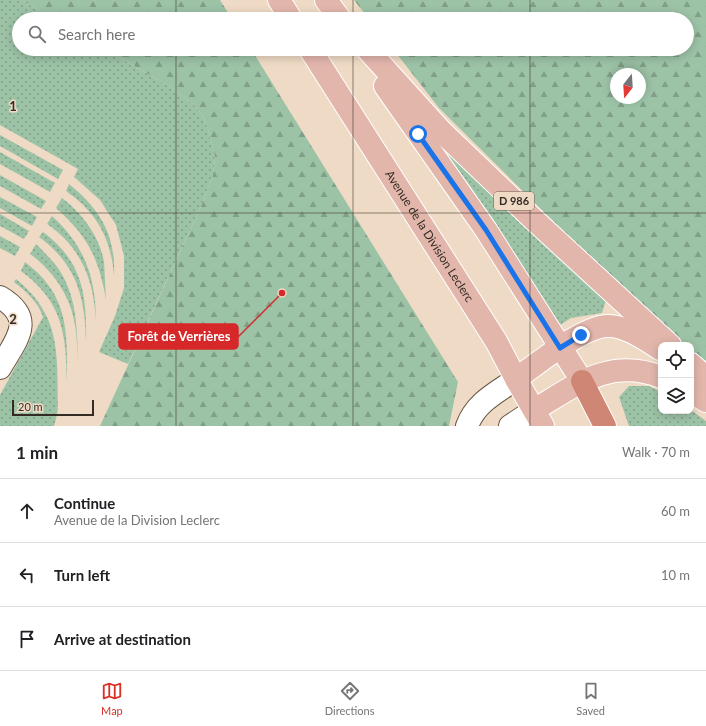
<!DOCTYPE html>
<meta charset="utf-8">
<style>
:root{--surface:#fff;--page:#f2f2f2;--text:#202124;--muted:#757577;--line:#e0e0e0;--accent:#d93025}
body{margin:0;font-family:Lato,sans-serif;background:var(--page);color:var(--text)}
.controls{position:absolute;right:12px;bottom:12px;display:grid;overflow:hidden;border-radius:8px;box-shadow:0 2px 10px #0003}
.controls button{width:36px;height:36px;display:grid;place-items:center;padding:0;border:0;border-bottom:1px solid var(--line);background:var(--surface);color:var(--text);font:20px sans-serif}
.compass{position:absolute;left:610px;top:68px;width:36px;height:36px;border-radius:50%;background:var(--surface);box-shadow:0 2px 10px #0003;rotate:197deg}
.scale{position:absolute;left:12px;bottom:10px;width:82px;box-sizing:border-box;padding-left:4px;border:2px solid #342c24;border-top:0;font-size:11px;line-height:14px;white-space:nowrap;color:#342c24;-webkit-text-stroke:3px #efdbc5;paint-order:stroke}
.stop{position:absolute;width:12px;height:12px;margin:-9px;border:3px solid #1a73e8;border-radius:50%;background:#fff}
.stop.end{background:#1a73e8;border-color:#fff;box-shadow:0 1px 4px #0008}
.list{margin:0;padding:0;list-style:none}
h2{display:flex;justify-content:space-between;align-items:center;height:52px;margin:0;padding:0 16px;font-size:17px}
h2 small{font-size:13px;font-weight:400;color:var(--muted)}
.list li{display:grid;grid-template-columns:26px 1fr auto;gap:12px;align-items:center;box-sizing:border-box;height:64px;padding:0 16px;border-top:1px solid var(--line)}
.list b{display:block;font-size:15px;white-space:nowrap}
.list p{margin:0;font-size:13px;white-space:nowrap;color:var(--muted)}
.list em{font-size:13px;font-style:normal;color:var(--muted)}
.icon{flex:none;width:22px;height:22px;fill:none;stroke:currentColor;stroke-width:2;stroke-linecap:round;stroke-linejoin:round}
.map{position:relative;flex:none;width:706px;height:426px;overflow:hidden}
.search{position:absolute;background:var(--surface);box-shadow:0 2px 10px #0003;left:12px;right:12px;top:12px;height:44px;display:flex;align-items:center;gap:10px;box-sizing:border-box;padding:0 14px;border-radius:22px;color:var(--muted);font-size:15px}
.sheet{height:244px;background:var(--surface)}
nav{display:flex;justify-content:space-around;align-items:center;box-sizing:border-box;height:56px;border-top:1px solid var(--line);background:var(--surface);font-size:11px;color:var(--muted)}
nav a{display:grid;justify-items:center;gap:2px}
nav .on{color:var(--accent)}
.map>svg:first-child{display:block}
.grass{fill:url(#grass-dots)}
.forest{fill:url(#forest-firs);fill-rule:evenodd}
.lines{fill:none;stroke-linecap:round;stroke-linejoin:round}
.minor-casing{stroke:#675542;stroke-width:24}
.major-casing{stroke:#fff;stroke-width:24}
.highway-casing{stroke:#fff;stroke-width:24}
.minor{stroke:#fff;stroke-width:22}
.major{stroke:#e3b6ac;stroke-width:22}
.highway{stroke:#d08674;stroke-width:22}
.route{stroke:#1a73e8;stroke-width:5}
.grid{fill:none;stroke:#342c24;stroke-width:1;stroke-opacity:0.55}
.labels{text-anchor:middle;stroke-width:3;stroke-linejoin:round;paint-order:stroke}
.shield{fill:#efdbc5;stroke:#6c6054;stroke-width:1}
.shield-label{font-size:11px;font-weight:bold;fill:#342c24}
.street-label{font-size:12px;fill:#342c24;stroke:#efdbc5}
.grid-label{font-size:13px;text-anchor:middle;font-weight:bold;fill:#342c24;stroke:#efdbc5;stroke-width:3;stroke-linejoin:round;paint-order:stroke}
.leader{fill:none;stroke:#d62828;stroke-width:1.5}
.callout-dot{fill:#d62828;stroke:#efdbc5;stroke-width:1.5}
.callout{fill:#d62828;stroke:#d62828;stroke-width:1.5}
.callout-label{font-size:13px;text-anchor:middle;font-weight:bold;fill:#fff}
</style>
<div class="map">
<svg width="706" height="426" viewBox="0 0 706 426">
<defs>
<pattern id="grass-dots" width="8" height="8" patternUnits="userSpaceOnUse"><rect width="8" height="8" fill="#9dc3a7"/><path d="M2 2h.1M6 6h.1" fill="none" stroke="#819f88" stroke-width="1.8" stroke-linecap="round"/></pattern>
<pattern id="forest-firs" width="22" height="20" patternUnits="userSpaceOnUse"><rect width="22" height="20" fill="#9dc3a7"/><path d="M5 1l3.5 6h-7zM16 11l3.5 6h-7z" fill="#819f88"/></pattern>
</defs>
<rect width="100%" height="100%" fill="#efdbc5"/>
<path class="grass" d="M0,0H22L54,19H19V49H105L172,88L194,105L203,116L209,132L215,156L213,175L202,204L128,364L99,352L115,316L124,288V256L116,225L100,200L74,177L78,169L0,125Z
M422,128L606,300L602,313L571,318L560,325L495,227Z
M0,135L63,170L58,179L0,146Z
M0,152L55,183L50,192L0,164Z
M0,175L46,201L41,209L0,186Z
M69,184C100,209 116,235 114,276C111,238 97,213 66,191Z
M0,197L37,217L32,226L0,208Z
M62,198C82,213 100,237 104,262C105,275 105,287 106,300C99,259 88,236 56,208Z
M0,214L29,231L24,239L0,226Z
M52,216C85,246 96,278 96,322C94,281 82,248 47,224Z
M43,232C83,262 87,295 86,342C85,297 77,265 39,237Z
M0,236L20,247L15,256L0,248Z
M36,244C42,250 49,257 55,264C77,292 77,327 78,361C77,348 77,333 74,320C69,294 52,270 30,254Z
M25,262C70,296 67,332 67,383C66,334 63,302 21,271Z
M16,279C61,316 57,352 58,405L57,415L54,426H0V395L43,317C38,302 27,292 14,282Z
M629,386H649L661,392V411L691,410L706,421V426H629L619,397Z"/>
<path class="forest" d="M22,0H220L232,19H54Z
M354,0H706V361L691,351V345H683L664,331L439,108L393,49H687V19H369ZM616,74H640V98H616Z
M105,49H251L458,382L449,426H100L202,204L213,175L215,156L209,132L203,116L194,105L172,88Z"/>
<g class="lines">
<g class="minor-casing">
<path id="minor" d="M0,297C37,319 16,340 0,368
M467,426C476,402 496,393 516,379
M510,426L534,410"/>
</g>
<g class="major-casing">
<g id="major">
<path d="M279,0L291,19"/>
<path d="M326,0L340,19"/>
<path id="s1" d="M310,49L496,341L516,379L543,426"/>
<path d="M367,49L442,132L532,218L670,345"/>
<path d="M385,86L486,230L582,381"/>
<path d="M691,364L706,378"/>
<path d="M516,379C537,364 582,327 607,326C625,325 646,340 660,349"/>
<path d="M691,392L706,401"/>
<path d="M534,410C576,385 610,357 661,377"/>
</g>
</g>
<g class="highway-casing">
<path id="highway" d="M582,381L605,426"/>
</g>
<use href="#minor" class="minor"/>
<use href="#major" class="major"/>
<use href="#highway" class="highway"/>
</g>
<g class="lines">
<path class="route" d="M418,134L486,230L560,348L581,335"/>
</g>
<path class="grid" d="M176,0V19M353,0V19M530,0V19M176,49V426M353,49V426M530,49V426M0,213H706"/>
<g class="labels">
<rect class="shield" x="494" y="192" width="40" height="18" rx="3"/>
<g class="shield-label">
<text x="514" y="205">D 986</text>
</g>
<g class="street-label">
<text dy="4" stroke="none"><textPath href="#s1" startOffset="222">Avenue de la Division Leclerc</textPath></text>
</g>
</g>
<g class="grid-label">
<text x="13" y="111">1</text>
<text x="13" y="324">2</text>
</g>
<path class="leader" d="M282 293L238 337"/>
<circle class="callout-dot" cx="282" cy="293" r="4"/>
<rect class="callout" x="119" y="324" width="119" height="25" rx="4"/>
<g class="callout-label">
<text x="179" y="341">Forêt de Verrières</text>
</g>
</svg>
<div class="controls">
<button><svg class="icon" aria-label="locate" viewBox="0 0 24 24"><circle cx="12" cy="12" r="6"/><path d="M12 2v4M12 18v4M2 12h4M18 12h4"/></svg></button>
<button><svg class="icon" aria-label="layers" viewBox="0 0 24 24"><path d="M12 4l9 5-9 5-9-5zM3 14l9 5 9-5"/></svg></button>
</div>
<svg class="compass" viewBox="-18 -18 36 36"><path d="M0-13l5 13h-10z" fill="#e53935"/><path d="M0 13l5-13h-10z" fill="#757577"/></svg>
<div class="scale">20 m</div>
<div class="stop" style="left:418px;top:134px"></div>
<div class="stop end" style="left:581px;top:335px"></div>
<div class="search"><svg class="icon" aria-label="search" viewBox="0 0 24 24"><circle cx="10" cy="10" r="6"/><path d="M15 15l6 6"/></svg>Search here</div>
</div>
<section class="sheet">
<h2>1 min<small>Walk · 70 m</small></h2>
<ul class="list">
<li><svg class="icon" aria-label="ahead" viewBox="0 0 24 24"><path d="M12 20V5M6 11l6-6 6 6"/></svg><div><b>Continue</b><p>Avenue de la Division Leclerc</p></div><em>60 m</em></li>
<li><svg class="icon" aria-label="left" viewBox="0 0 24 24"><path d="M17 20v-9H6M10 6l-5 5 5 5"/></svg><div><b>Turn left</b></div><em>10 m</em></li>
<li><svg class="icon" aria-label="arrive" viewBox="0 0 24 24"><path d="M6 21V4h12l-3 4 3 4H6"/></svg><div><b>Arrive at destination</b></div></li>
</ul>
</section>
<nav>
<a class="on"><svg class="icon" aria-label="map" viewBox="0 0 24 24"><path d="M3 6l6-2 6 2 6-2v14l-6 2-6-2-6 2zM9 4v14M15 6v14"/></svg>Map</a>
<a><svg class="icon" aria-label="directions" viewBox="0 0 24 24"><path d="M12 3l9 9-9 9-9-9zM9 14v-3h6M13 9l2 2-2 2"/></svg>Directions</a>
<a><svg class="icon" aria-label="saved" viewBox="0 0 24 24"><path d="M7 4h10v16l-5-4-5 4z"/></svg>Saved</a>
</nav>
